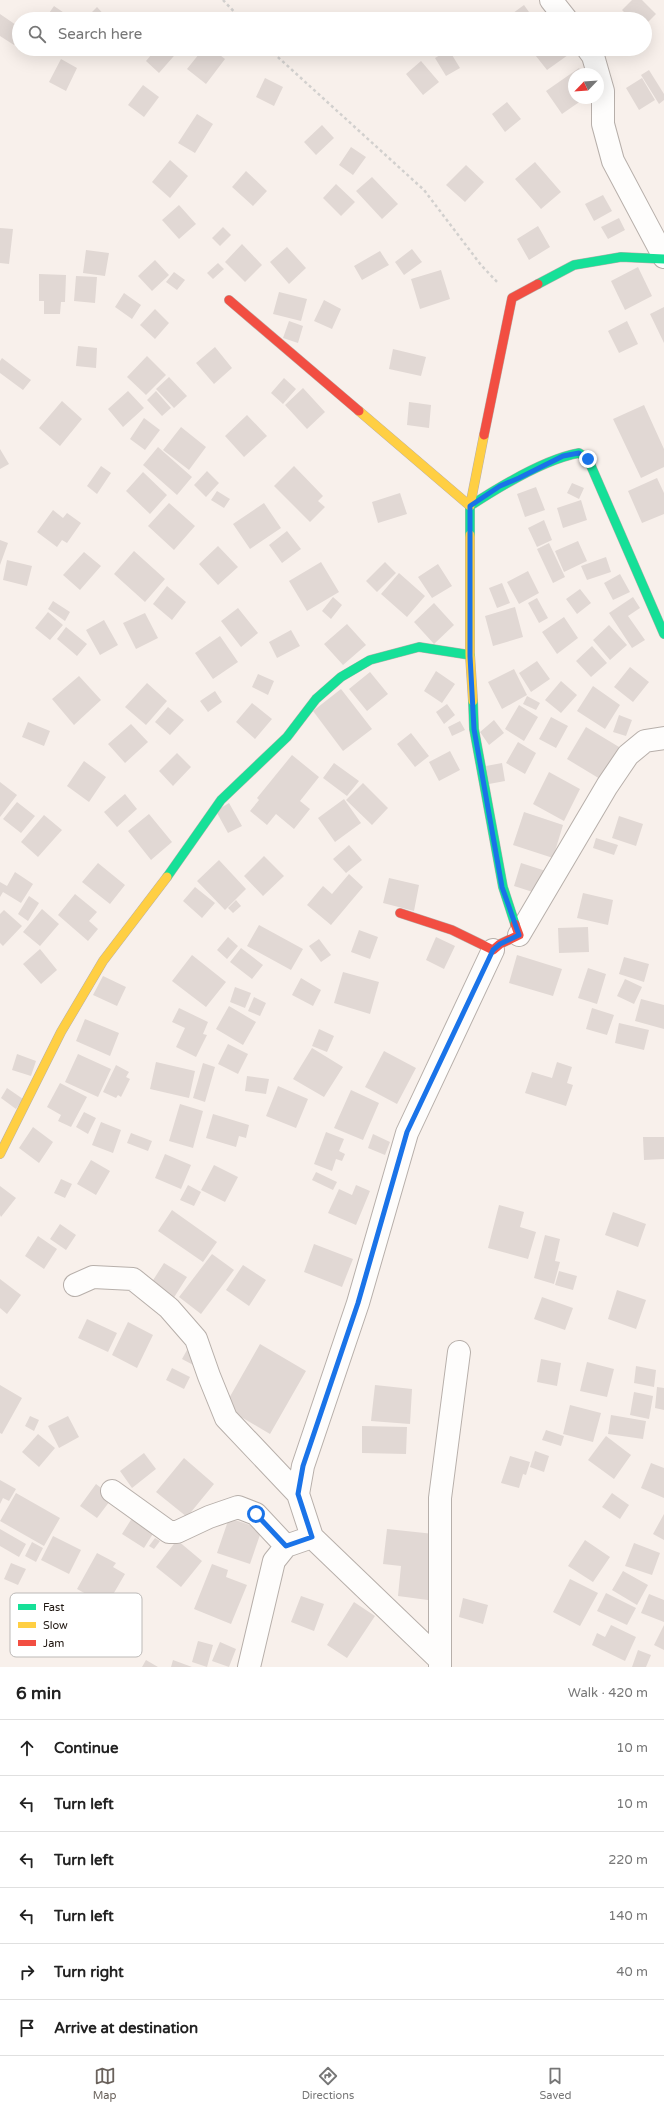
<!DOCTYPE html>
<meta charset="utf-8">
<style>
:root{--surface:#fff;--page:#f2f2f2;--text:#222;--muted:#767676;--line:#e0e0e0;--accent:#6a625c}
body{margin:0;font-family:"Varela Round",sans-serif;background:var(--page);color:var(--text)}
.compass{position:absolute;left:568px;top:68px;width:36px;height:36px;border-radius:50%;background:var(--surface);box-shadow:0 4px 16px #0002;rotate:245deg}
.stop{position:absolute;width:12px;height:12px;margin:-9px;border:3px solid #1a73e8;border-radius:50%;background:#fff}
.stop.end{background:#1a73e8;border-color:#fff;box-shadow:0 1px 4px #0008}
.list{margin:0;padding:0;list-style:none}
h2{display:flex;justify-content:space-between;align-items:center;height:52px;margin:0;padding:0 16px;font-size:17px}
h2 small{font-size:13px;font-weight:400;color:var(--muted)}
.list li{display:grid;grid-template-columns:26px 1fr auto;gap:12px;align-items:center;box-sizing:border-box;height:56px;padding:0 16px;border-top:1px solid var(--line)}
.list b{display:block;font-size:15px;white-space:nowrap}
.list em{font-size:13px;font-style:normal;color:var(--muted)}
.icon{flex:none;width:22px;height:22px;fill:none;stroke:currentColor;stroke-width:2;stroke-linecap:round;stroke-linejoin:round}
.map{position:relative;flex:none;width:664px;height:1667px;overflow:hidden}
.search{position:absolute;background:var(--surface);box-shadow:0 4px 16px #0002;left:12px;right:12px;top:12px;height:44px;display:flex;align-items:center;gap:10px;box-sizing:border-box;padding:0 14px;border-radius:22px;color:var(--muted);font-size:15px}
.sheet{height:388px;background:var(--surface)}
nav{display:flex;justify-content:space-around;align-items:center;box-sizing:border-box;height:56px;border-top:1px solid var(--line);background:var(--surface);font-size:11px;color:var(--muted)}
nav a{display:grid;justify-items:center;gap:2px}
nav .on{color:var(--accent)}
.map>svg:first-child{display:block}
.building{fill:#e1d8d4}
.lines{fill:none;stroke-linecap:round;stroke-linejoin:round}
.street-casing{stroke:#b7afaa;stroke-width:24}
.fast-casing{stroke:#b7afaa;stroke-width:10}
.slow-casing{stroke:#b7afaa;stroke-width:10}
.jam-casing{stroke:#b7afaa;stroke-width:10}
.path{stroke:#d2d0ce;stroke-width:2.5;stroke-dasharray:3 3;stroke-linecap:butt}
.street{stroke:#fefdfc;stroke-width:22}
.fast{stroke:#16e098;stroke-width:9}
.slow{stroke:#ffcf43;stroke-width:9}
.jam{stroke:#f24e42;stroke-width:9}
.route{stroke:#1a73e8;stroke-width:5}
.key{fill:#fff;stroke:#bcb9b7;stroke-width:1}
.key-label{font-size:11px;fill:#1e150f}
</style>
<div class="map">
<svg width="664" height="1667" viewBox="0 0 664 1667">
<rect width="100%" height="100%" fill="#f8f0eb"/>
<path class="building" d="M632,0H642L656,14L645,25V19H631L622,10Z
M524,5L534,19H505Z
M54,6L73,19H45Z
M97,7L108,19H85Z
M0,14L19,27V36L14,45L0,36Z
M156,49H180L159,73L146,61Z
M203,49H212L225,59L206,84L187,69Z
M535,49H563L568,55L547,70L532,51Z
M449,50L460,68L446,76L435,58Z
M61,59L77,68L66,91L49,82Z
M421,61L439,82L423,95L406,74Z
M579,68L583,74H574V98H585L562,114L546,91Z
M649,70L664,94V100L659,104L641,75Z
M265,78L283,87L274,106L256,97Z
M642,78L655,100L639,110L626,88Z
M143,85L159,97L144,117L128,105Z
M507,102L521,119L505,132L492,114Z
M197,114L213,124L195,153L178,143Z
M322,125L334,138L316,155L304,142Z
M351,147L366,157L353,175L339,165Z
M170,160L188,176L170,198L152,182Z
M535,162L561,192L541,209L515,179Z
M466,165L484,182L465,202L446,185Z
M246,171L267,191L253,206L232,187Z
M372,177L398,204L382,219L356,191Z
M336,184L355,202L341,216L323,198Z
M603,195L612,211L594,221L585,204Z
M179,205L196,224L179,239L162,220Z
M619,218L625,230L608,239L601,227Z
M538,226L550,247L529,260L517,239Z
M223,227L231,235L220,246L212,238Z
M0,228L13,229L9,264L0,263Z
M242,244L262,265L245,282L225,262Z
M287,247L306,268L289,284L270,262Z
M412,249L422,262L404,275L395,262Z
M86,250L109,253L105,276L83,273Z
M380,251L389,265L362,280L354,266Z
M155,260L169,275L152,291L138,276Z
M218,263L224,269L213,279L207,273Z
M638,267L652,296L625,310L611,281Z
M441,270L450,299L420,309L411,279Z
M174,272L185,280L177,290L166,282Z
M39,274L66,275L65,302H61L60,314H44V301H39Z
M76,276L97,277L95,303L74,301Z
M279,292L307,299L301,321L273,314Z
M124,293L141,305L132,319L115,307Z
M324,300L341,309L332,329L314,321Z
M664,307V343L650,314Z
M155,309L169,323L155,339L140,325Z
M289,321L303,326L298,343L283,338Z
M627,321L638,344L619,353L608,331Z
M78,346L97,348L96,368L76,366Z
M215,347L232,368L214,384L196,363Z
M393,349L426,357L421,376L389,369Z
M147,356L166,375L146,395L127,377Z
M2,358L31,380L23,390L0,373V361Z
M169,377L187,396L174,408L156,389Z
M284,378L296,389L283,404L271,393Z
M303,388L325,412L307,429L285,405Z
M128,391L144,408L123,427L108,409Z
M156,391L171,408L162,416L147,400Z
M62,401L82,419L60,446L39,428Z
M409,402L431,405L429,428L407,425Z
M644,405L664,449V467L641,478L613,419Z
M247,415L267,436L244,457L225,436Z
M144,418L160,430L145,450L130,439Z
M181,427L206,447L189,470L163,450Z
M158,447L192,477L177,495L143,465Z
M0,449L9,464L0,469Z
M101,466L111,473L97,494L87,486Z
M294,466L323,496L318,501L325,507L310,522L274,486Z
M207,471L219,483L206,497L194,485Z
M143,472L167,495L150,514L126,491Z
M657,478L664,493V514L642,523L628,491Z
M572,483L584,488L579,499L567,493Z
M536,487L545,510L525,517L517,494Z
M217,491L230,499L224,508L211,500Z
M400,493L407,514L378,523L372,502Z
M581,500L587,520L563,528L557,508Z
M169,503L195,526L174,550L148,526Z
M264,503L281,528L250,549L233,524Z
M53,510L63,518L67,513L81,523L67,543L62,540L57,547L37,532Z
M544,520L552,540L537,547L528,528Z
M287,531L301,549L282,563L269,545Z
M0,540L8,543L0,565Z
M578,541L587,561L564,572L555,551Z
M549,543L565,577L553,583L537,549Z
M218,546L238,567L218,585L199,564Z
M134,551L165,579L145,602L114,574Z
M84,552L101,566L80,590L63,575Z
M606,557L611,572L587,580L581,566Z
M7,560L32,566L27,586L3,580Z
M321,562L339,592L307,611L289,581Z
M385,562L396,573L377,592L366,581Z
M438,564L452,586L432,598L418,577Z
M528,571L539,593L519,604L507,582Z
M399,573L425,596L407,617L381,594Z
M620,574L630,592L613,600L604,583Z
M502,583L510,603L497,608L489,588Z
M167,586L186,602L172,620L153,604Z
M580,589L591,603L577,614L566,599Z
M333,597L342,605L331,619L322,611Z
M633,597L640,608L628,616L645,640L632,648L609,613Z
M537,598L548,618L539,623L528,603Z
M53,601L70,612L65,621L48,609Z
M434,603L454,625L434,644L414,622Z
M515,607L523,637L493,646L485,616Z
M238,608L258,633L241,647L221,621Z
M48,612L63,625L50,640L35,628Z
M145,613L158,638L136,649L123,623Z
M564,617L578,638L557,654L542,632Z
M104,620L118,645L100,655L86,630Z
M347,624L366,645L343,665L324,644Z
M609,625L627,645L610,660L593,640Z
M66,627L87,644L77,656L57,639Z
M291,630L300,646L277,658L269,642Z
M220,636L238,662L213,679L195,653Z
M592,646L607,663L591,677L576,661Z
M537,661L550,679L531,692L519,673Z
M630,667L649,682L633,702L614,687Z
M514,669L527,695L502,709L488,682Z
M436,671L455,684L442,703L424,691Z
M370,672L388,694L367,711L349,689Z
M258,674L274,681L268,695L252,687Z
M79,676L101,700L74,725L52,699Z
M561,681L577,695L561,713L545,700Z
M147,683L167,701L146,725L125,707Z
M593,686L620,705L605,729L577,711Z
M341,689L372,729L343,751L313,711Z
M215,691L222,702L208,712L200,701Z
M527,696L540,703L536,710L523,704Z
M252,703L272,719L255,739L236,722Z
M447,704L455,715L444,724L436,712Z
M519,705L538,717L524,741L505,729Z
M168,707L184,720L170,735L155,722Z
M619,715L632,720L626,736L613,732Z
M551,717L568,726L556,748L539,739Z
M494,720L504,733L489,745L480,732Z
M460,721L465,730L452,736L448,727Z
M28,722L50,731L44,746L22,737Z
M131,724L148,742L125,763L108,744Z
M586,727L624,750L605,782L567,759Z
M411,733L429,756L415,767L397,744Z
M518,742L536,753L525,774L506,763Z
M450,751L460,770L439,781L429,762Z
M177,753L191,767L173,786L159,771Z
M292,755L319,777L300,801L310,809L294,829L276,814L267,825L250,811L259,800L257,798Z
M84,761L106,777L89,802L67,786Z
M334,763L359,781L347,796L323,778Z
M502,763L505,781L489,784L486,766Z
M549,772L580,789L564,821L533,804Z
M0,782L17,795L0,817Z
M363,783L388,808L372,825L346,800Z
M125,794L137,809L117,827L104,812Z
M344,799L361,823L335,842L318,818Z
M17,802L35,816L21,833L3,819Z
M229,803L242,826L228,833L216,811Z
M524,812L563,825L553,858L513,845Z
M149,814L172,842L151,860L128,831Z
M44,815L62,830L38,857L21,842Z
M619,816L643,824L636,846L612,838Z
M596,838L618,845L614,855L593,848Z
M349,845L362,860L346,873L333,859Z
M264,856L284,876L263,896L244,876Z
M219,860L246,889L225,910L197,881Z
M98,863L125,885L110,904L82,882Z
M521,863L546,871L539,894L514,886Z
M15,872L33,884L21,903L3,892L0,897V882L7,886Z
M349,874L363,887L331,925L307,905L323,886L332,894Z
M389,878L419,885L414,911L383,903Z
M195,887L215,903L202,918L183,901Z
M583,893L613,900L608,925L577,918Z
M75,894L97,912L89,921L98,929L88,941L58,915Z
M29,896L39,903L28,921L18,914Z
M236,900L241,906L233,913L228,908Z
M42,909L59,924L40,946L23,932Z
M4,910L22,926L3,946L0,943V914Z
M259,925L303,949L291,970L247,946Z
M588,927L589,952L559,953L558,928Z
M359,930L378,937L370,959L351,952Z
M228,937L238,946L227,959L217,950Z
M436,937L455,946L444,969L426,960Z
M319,939L331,955L321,962L309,946Z
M241,948L263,965L252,979L230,962Z
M40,949L57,970L41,984L23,964Z
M192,955L226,982L206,1007L172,981Z
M517,955L562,969L553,996L509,983Z
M624,957L649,964L644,982L619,974Z
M588,968L606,974L597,1004L578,998Z
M343,972L379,982L370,1014L334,1003Z
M103,976L126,987L117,1006L93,995Z
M301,978L321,990L313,1006L292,995Z
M625,979L642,987L634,1004L617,996Z
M235,987L251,993L245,1008L230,1002Z
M254,997L266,1003L260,1016L248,1011Z
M641,999L664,1005V1029L635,1021Z
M229,1006L256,1022L243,1045L216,1029Z
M179,1008L208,1022L203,1034L207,1035L196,1057L176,1047L185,1028L172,1022Z
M592,1008L614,1015L607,1035L586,1029Z
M85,1019L119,1033L110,1056L76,1041Z
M619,1023L649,1030L644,1050L615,1043Z
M319,1029L334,1036L327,1052L312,1046Z
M228,1044L248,1054L238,1074L218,1064Z
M312,1048L343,1067L324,1097L293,1079Z
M384,1051L416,1068L397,1104L365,1087Z
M17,1054L36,1061L31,1076L12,1070Z
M78,1054L111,1069L98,1097L65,1082Z
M156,1062L195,1071L189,1098L150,1089Z
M557,1062L572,1067L567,1083L573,1085L566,1106L525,1093L532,1072L552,1078Z
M203,1063L215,1067L205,1102L193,1098Z
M116,1065L129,1072L126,1077L130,1079L121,1097L118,1095L116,1098L103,1092Z
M247,1076L269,1079L266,1094L245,1091Z
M60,1083L87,1097L71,1127L58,1121L61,1115L47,1107Z
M278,1086L308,1099L296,1128L266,1116Z
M7,1088L23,1099L16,1109L1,1098Z
M351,1090L379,1103L363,1140L334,1128Z
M180,1104L203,1111L193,1148L169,1141Z
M84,1112L96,1118L88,1134L76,1127Z
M213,1114L249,1125L246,1138L239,1136L236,1147L206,1138Z
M101,1122L121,1130L113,1153L92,1145Z
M33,1127L53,1142L39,1163L19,1148Z
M326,1132L344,1139L339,1151L345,1154L342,1161L336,1159L332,1171L314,1164Z
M131,1133L152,1141L148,1151L127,1143Z
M373,1134L390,1142L385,1155L368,1148Z
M643,1137H664V1159L644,1160Z
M165,1154L191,1165L181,1189L155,1178Z
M91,1160L110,1171L96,1195L77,1184Z
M214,1165L238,1177L225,1202L201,1190Z
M316,1172L337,1182L333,1190L312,1180Z
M61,1179L72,1184L65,1198L54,1193Z
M188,1185L201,1192L194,1206L180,1200Z
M356,1185L370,1191L356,1225L328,1213L339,1189L352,1195Z
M0,1186L16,1198L1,1217L0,1215Z
M499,1205L524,1212L520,1227L536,1232L528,1259L488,1248Z
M172,1210L217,1242L203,1262L158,1231Z
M613,1212L646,1224L638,1247L605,1235Z
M60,1224L76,1235L66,1250L50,1239Z
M545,1235L560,1239L555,1261L560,1262L554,1284L534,1278Z
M38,1236L57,1249L44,1269L25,1256Z
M314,1244L353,1259L342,1287L304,1272Z
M212,1254L234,1270L201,1314L179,1297Z
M164,1263L187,1277L173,1299L150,1285Z
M243,1265L266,1280L249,1306L226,1290Z
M559,1271L577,1276L573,1290L555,1285Z
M0,1279L21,1295L7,1314L0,1308Z
M617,1290L646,1300L636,1329L608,1319Z
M542,1297L573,1308L565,1330L534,1319Z
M87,1319L117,1333L108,1352L78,1338Z
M128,1322L153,1335L137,1368L112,1355Z
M260,1344L306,1371L270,1434L224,1407Z
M187,1350L201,1359L197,1367L182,1359Z
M541,1359L561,1363L557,1386L537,1382Z
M587,1362L614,1369L607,1397L580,1391Z
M636,1366L656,1370L654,1387L634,1383Z
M172,1368L190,1377L184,1389L166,1380Z
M0,1385L22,1398L2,1434L0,1433Z
M375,1385L412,1389L410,1424L371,1421Z
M657,1387L664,1388V1410L655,1408Z
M634,1392L653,1396L649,1419L630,1415Z
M570,1405L601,1413L593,1442L563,1434Z
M611,1415L646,1421L643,1439L608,1434Z
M30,1416L39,1420L34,1431L25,1426Z
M68,1416L79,1437L59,1448L48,1426Z
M362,1426L407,1427L406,1454L362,1453Z
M546,1430L564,1436L561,1446L542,1440Z
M38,1434L55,1448L39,1467L22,1452Z
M606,1436L631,1455L614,1479L588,1460Z
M535,1451L549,1456L544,1472L530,1467Z
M144,1453L156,1469L132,1488L120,1471Z
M510,1456L530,1462L526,1475L523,1474L519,1488L501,1483Z
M184,1458L214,1484L187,1517L156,1492Z
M651,1463L664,1468V1498L641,1488Z
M0,1480L16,1489L9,1501L3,1498L0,1504Z
M96,1484L113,1497L97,1518L80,1506Z
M16,1493L60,1518L44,1546L0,1521Z
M612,1493L629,1505L620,1519L602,1507Z
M664,1514V1540L653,1534Z
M134,1515L156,1529L144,1548L122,1534Z
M229,1518L262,1529L250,1564L217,1553Z
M0,1529L26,1544L19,1557L0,1546Z
M387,1529L434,1534L428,1600L398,1596L401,1566L383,1564Z
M53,1536L81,1550L69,1574L41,1560Z
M155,1538L160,1541L154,1549L149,1546Z
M177,1540L202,1561L181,1587L156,1567Z
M585,1540L610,1557L593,1582L568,1566Z
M32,1542L43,1548L36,1562L25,1556Z
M634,1543L660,1553L652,1575L625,1566Z
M97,1553L116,1563L113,1567L125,1574L111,1598L101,1593L97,1600L77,1589Z
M11,1563L26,1569L18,1585L4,1579Z
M212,1564L228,1570L226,1577L247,1585L231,1624L194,1609Z
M623,1571L648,1585L637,1605L612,1590Z
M570,1579L598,1593L580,1626L553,1612Z
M606,1593L636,1608L627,1625L597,1611Z
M649,1594L664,1600V1622L641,1613Z
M301,1596L324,1604L314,1631L291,1622Z
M463,1598L488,1605L483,1624L459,1617Z
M354,1602L375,1616L347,1658L327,1645Z
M611,1625L636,1637L625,1661L592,1645L597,1633L605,1637Z
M664,1625V1650L654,1645Z
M198,1641L213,1645L207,1667L192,1662Z
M220,1642L236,1649L229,1667L212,1661Z
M638,1650L651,1655L646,1667H632Z
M146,1660L158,1667H142Z
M173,1660L192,1667H171Z"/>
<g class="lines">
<g class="street-casing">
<path id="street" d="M551,0L566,19
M588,49L593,56L603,91V124L613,161L664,257
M519,935L607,786L628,755L645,741L664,738
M75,1285L93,1277L133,1279L169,1308L196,1339L209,1376L226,1418L298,1494
M112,1491L169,1532H177L209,1517L238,1507L256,1514L286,1546
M312,1537L298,1494L303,1466L358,1303L407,1133L493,950
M249,1667L274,1561L286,1546L312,1537L439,1659
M440,1667V1498L459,1352"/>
</g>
<g class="fast-casing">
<path id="fast" d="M538,284L574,265L621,257L664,259
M470,535V506C499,487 545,459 579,453L588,459L664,634
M473,701L474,729L503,887L515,924
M167,877L221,800L287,737L316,699L341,677L370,660L419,647L470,655"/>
</g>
<g class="slow-casing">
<path id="slow" d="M359,411L470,506L484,435
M470,535V655L473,701
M0,1154L61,1032L103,961L167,877"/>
</g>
<g class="jam-casing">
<path id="jam" d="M229,300L359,411
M484,435L512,298L538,284
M400,913L452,930L493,950L500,944L519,935L515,924"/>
</g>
<path class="path" d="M223,0L241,19
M269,49L424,190L481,265L499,284"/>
<use href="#street" class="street"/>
<use href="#fast" class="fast"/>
<use href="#slow" class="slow"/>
<use href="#jam" class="jam"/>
</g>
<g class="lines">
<path class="route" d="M256,1514L286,1546L312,1537L298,1494L303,1466L358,1303L407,1132L493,950L500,944L519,935L502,887L474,729L470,656V506L500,486L519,478L563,456L579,453L588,459"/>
</g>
<rect x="10" y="1593" width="132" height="64" rx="6" class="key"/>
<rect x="18" y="1604" width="18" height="6" fill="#16e098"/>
<rect x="18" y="1622" width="18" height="6" fill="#ffcf43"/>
<rect x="18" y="1640" width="18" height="6" fill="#f24e42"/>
<g class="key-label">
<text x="43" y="1611">Fast</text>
<text x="43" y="1629">Slow</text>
<text x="43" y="1647">Jam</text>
</g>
</svg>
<svg class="compass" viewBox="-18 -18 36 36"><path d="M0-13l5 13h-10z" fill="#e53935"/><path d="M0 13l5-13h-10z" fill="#767676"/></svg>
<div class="stop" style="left:256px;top:1514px"></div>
<div class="stop end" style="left:588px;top:459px"></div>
<div class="search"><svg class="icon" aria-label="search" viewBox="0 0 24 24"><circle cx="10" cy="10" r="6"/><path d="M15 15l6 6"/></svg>Search here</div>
</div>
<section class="sheet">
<h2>6 min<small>Walk · 420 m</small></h2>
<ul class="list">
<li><svg class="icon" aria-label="ahead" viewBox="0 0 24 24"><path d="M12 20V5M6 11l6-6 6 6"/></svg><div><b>Continue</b></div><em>10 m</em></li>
<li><svg class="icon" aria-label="left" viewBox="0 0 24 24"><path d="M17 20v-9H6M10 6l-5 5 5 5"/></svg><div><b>Turn left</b></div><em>10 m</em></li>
<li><svg class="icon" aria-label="left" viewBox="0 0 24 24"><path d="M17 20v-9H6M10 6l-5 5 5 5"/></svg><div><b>Turn left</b></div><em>220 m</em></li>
<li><svg class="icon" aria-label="left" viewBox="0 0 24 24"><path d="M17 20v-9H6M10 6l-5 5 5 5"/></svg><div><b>Turn left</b></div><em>140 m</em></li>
<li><svg class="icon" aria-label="right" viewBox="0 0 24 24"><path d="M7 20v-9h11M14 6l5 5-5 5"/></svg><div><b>Turn right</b></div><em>40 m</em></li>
<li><svg class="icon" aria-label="arrive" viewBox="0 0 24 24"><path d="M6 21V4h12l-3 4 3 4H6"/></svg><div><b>Arrive at destination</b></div></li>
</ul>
</section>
<nav>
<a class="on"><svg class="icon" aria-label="map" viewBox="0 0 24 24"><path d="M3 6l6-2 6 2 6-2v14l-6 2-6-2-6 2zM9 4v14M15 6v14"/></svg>Map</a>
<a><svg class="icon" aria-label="directions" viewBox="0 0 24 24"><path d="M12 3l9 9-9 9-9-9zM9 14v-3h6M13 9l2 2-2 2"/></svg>Directions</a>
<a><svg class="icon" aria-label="saved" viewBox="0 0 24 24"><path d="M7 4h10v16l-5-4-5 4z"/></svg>Saved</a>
</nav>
